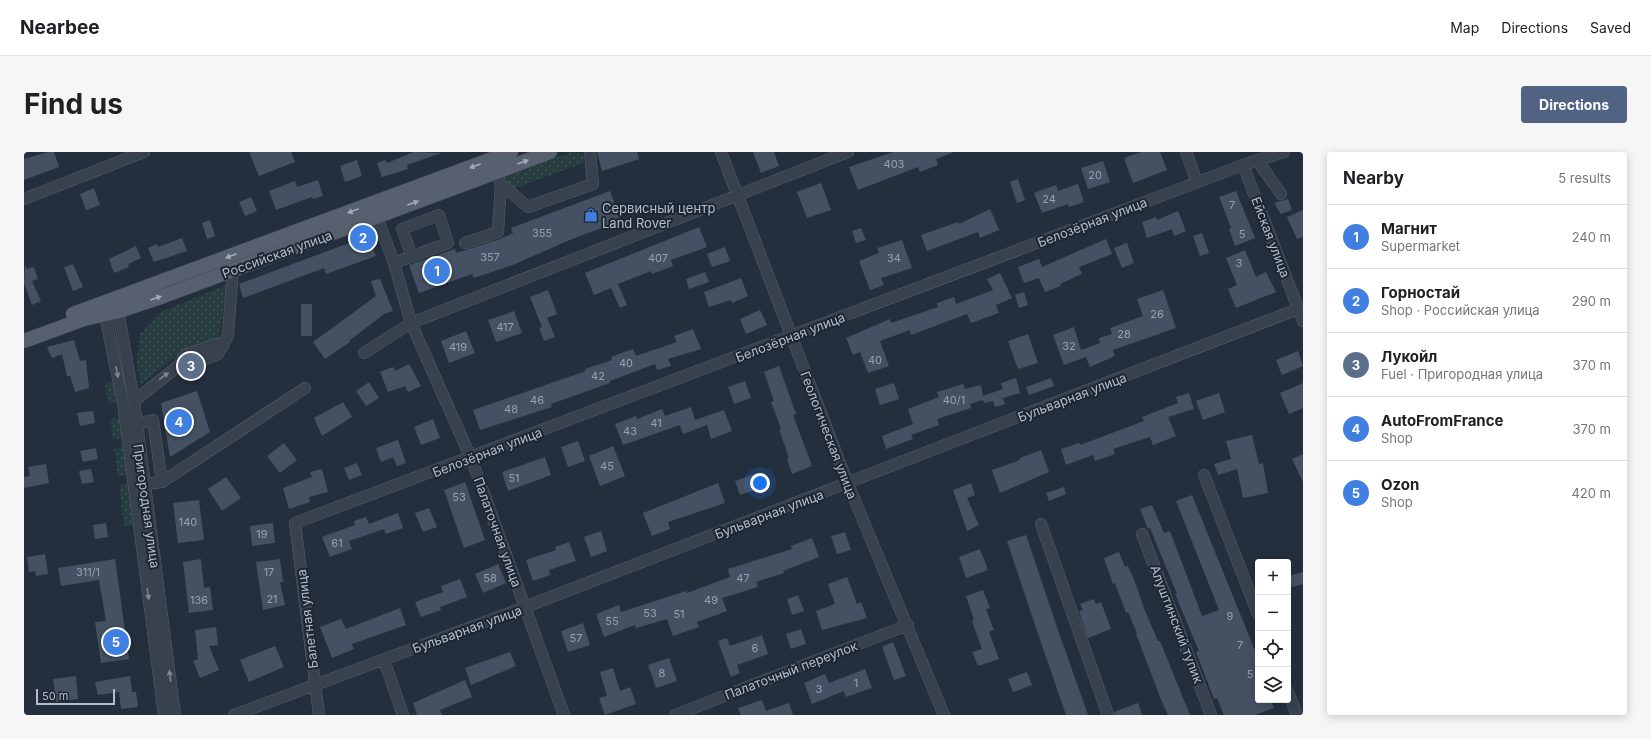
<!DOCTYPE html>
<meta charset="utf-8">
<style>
:root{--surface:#fff;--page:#f6f6f6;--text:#202124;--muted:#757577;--line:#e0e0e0;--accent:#506383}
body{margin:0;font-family:Inter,sans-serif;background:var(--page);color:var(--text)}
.controls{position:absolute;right:12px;bottom:12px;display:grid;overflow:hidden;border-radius:4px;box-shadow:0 2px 10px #0003}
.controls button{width:36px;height:36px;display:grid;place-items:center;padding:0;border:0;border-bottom:1px solid var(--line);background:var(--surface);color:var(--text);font:20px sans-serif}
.scale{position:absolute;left:12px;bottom:10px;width:79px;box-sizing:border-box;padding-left:4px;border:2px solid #b4bcc9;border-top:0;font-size:11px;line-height:14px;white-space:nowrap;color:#b4bcc9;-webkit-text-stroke:3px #1d2633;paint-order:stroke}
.you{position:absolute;left:736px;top:331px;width:14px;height:14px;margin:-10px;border:3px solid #fff;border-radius:50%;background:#1a73e8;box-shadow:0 0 0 6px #1a73e833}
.badge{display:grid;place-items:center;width:26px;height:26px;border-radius:50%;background:var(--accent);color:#fff;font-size:13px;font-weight:700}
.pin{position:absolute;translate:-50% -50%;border:2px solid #fff;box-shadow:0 1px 4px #0006}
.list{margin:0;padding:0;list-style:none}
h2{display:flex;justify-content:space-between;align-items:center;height:52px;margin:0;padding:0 16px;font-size:17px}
h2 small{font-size:13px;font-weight:400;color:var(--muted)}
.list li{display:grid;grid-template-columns:26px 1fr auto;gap:12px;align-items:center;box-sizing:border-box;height:64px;padding:0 16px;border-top:1px solid var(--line)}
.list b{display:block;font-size:15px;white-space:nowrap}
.list p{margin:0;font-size:13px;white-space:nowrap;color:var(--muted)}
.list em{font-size:13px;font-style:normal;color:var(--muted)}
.icon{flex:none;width:22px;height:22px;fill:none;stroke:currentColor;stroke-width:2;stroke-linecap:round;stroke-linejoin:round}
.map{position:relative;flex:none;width:1279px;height:563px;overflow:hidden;border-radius:4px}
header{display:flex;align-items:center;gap:24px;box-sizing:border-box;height:56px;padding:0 20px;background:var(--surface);border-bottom:1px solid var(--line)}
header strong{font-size:19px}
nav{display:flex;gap:22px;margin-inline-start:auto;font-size:14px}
.intro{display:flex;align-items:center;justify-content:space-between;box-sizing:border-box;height:96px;padding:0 24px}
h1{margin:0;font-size:28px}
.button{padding:10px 18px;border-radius:4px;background:var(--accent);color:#fff;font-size:14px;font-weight:700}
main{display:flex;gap:24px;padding:0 24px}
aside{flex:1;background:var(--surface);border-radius:4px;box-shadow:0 2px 10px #0003}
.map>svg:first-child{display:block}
.grass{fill:url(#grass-dots)}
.building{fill:#455162}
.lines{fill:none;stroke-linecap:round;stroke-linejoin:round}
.minor-casing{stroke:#565f6c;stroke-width:12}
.major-casing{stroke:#414a57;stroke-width:15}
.minor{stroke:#38414e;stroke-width:11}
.major{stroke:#56606e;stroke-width:14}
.oneway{fill:#a1aab7}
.oneway2{fill:#7c8592}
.labels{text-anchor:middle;stroke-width:4;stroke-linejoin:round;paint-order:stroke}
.number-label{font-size:11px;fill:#98a1af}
.poi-label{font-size:13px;fill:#b4bcc9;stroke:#1d2633;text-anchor:start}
.street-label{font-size:13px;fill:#b4bcc9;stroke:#1d2633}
</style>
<header>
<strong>Nearbee</strong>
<nav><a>Map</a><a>Directions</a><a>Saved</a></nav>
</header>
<div class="intro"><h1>Find us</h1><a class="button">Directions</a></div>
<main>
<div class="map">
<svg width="1279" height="563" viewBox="0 0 1279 563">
<defs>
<pattern id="grass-dots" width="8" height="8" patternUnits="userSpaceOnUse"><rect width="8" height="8" fill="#263c3f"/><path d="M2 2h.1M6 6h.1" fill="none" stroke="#435659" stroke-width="1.8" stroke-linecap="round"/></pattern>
</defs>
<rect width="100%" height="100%" fill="#242f3e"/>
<path class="grass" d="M547,0L560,3V11L491,36L484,32L482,25Z
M202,133L195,188L155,202L116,233L113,211L116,182L137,160Z
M90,230L93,250L84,251L81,231Z
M96,266L98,286L89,288L86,267Z
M99,295L103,324H94L90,296Z
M105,331L110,373L100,374L95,332Z"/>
<path class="building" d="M24,0H30L35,15L0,28V7Z
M225,0H267L271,10L235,24Z
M390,0L417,1L383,13L384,17L375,20L358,25L353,11L361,8L363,11Z
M573,0H613L615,7L578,19Z
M729,0H750L755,14L737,21Z
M869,0H928V1L912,7L914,13L896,20L894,15L834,38L825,15Z
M1117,0H1136L1143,18L1109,31L1100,6Z
M333,8L338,24L321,30L316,14Z
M1079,9L1086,30L1064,37L1057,16Z
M994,27L1001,48L993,51L986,30Z
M294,28L299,44L289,47L288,45L252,58L245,39L271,29L273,35Z
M797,31L807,58L783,66L773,40Z
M1054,32L1060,50L1045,55L1044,52L1018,61L1010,41L1032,33L1034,39Z
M70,36L76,53L62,58L56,42Z
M586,39L597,69L548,87L491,112L450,126L448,122L395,141L385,113L431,97L432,101L476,87L489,81L487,76Z
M1212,39L1231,86L1211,94L1205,77L1207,76L1195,45Z
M227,45L233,59L221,64L215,50Z
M1264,47L1268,58L1257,62L1250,51Z
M966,57L975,78L956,86L954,80L903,99L897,83L934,70L935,72Z
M1279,58V85L1273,87L1263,65Z
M1154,59L1162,79L1150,84L1148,77L1123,86L1118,70L1132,65L1133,68Z
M186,68L191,84L183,87L178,71Z
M675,75L683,95L647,108L649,114L628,122L627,119L594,132L603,153L596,156L587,136L570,143L561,121Z
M837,76L842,88L832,91L828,79Z
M1178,81L1185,101L1176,104L1169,84Z
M344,84L352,104L302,122L300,116L219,146L215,132Z
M158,86L163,99L130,110L124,96L133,92L134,95Z
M1082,87L1088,102L1055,115L1058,122L1036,132L1037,134L1021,140L1015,126L1000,131L994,115L1015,107L1018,115Z
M878,88L888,116L857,126L860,133L846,138L835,109L855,101L853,96Z
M1103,91L1110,111L1098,116L1090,96Z
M112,94L117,106L104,112L105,115L90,121L85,107Z
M701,95L706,109L688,115L683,102Z
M1221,98L1232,125L1242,120L1252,140L1212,156L1204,137L1213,133L1202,106Z
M49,112L59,135L49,139L40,115Z
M1,113L3,117L10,115L14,127L8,129L17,149L8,153L0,131Z
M681,120L685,130L665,137L662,127Z
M976,121L988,146L972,153L975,161L947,171L943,162L887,183L886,178L856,189L865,214L844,221L836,200L829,203L822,186L866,167L867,171L914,155L913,151L930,145L932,152L969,138L963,127Z
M717,126L724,144L708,151L707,148L685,155L680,140Z
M356,127L369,159L360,162L325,189L326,190L301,207L289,190L352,144L347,129Z
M524,138L533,162L523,166L531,185L520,189L515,176L518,175L506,145Z
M1139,138L1152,176L1089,198L1091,204L1066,215L1062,205L1040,213L1029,183L1050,175L1057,198L1076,191L1075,186L1088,182L1086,176L1119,164L1113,147Z
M1000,140L1004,153L995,156L991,143Z
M277,152H288V184H277Z
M736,158L743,173L722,182L716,167Z
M490,159L498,181L472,190L464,168Z
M669,177L677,197L644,207L647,214L633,218L631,212L586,229V231L527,252L528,255L456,278L449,258L562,219L561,217L588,208L587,205L609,197L612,204L653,190L650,184Z
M442,179L451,201L425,211L417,189Z
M1004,182L1014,211L994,217L984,189Z
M50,188L56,209L62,208L65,236L51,240L46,224H43L38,202L28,206L23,195Z
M1274,199L1279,214L1258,223L1252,208Z
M385,212L397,234L384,240L381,234L364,240L356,220L369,215L371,219Z
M755,214L772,262L769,263L788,314L768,322L763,307L765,306L755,277H757L747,250L750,249L740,220Z
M992,226L996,241L979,246L981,252L971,255L969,249L960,251L959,248L946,252L947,256L913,267L915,273L887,283L889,287L862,297L858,284L889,272L884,257L915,245L913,240L939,232L941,237L957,233L959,244L979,237L977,231Z
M1027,226L1030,234L1005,243L1002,235Z
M721,229L727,246L710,252L704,235Z
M345,230L355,246L342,254L332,239Z
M870,231L875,247L856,253L851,237Z
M1279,231V256L1265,262L1256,241Z
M173,239L186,280L146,305L137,251Z
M1165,241L1170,257L1144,265L1152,284L1129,293L1126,285L1089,297L1091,302L1071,309L1069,303L1042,313L1037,297L1055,291L1056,293L1120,269L1118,265L1154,251L1152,245Z
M1195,241L1201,260L1179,268L1172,249Z
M319,250L328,265L298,284L290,266Z
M667,255L671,268L700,258L708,279L687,287L683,273L659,282L656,273L599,293L591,272L612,264L613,267L638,257L641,264Z
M69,259L71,271L56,274L53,261Z
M409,267L416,286L397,293L390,275Z
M1228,283L1235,312L1239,311L1244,341L1219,346L1213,317L1194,323L1190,312L1207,307L1202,289Z
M374,288L382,311L373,314L369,305L357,310L352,296Z
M554,289L561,309L544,315L537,295Z
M260,291L273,308L256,321L243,304Z
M589,294L601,324L576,334L565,304Z
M72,296L74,307L59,310L56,299Z
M1017,298L1025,320L976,341L968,318L996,308V306Z
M1279,302V330L1268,307Z
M521,305L527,323L484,339L478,320Z
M333,311L338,323L325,328L320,316Z
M22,312L25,331L0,336V325L6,324L4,315Z
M67,317L70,330L58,332L55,319Z
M298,317L304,340L285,345L286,350L265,357L259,336L288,325L286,320Z
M731,322L736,336L716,343L711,329Z
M202,325L217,346L198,359L184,337Z
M441,330L461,388L440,396L420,338Z
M694,331L701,351L644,370L646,377L628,384L619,361Z
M947,331L951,343L943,346L955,373L943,379L929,338Z
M1040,335L1042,342L1025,349L1022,341Z
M1168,343L1234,506V548H1247L1250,556L1231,563H1200L1193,546L1190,547L1172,500L1175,499L1151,442H1153L1126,376L1124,377L1116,357L1128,353L1140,381L1146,379L1178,464L1195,458L1152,349Z
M175,348L180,388L154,391L149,351Z
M405,356L413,375L399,380L391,361Z
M374,361L379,376L362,382L360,377L325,389L328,397L306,405L298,385L331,373L330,369L342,365L345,372Z
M82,371L84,385L71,387L69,373Z
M249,371L251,391L228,394L226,374Z
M577,379L583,399L567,405L560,385Z
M821,380L827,398L813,402L807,384Z
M1002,383L1034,478L1064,563H1042L1012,476L983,389Z
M788,386L795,405L759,419L760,421L732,430L734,435L698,446L703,459L673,470L675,475L649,484L643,467L612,476L611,473L580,485L572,462L595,453L597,460L662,439L663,441L706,425L704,417L768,397L767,394Z
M545,390L552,409L525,418L526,423L509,429L502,408L532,398L531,395Z
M956,397L964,418L942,426L935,405Z
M1095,400L1101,415L1104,414L1111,430L1121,459L1134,489H1136L1166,563H1144L1138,550L1112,482L1113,481L1104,460L1102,461L1091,431L1089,432L1080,406Z
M21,402L24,422L12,424L11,419L5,420L3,405Z
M91,407L105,507L77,511L71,470L82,469L75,428L37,434L34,416Z
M177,407L180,436L186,435L189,458L165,461L159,410Z
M256,407L259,430H256L261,453L239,458L232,410Z
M474,412L482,431L459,441L451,422Z
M1279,420V432L1264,436V424Z
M823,425L833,452L837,450L843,466L798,478L792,459L811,452L804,432Z
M436,427L443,445L416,455L417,458L397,465L391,450L419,440L417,434Z
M959,438L966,456L962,457L970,478L965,480L975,507L954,514L948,500L958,497L948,469L950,468L942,444Z
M774,443L780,459L768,463L763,447Z
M1070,447L1072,452L1077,450L1087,477L1064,486L1055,459L1059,458L1056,452Z
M376,456L382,473L328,492L330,497L308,506L296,475L317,467L322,477Z
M559,471L566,493L544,500L537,479Z
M192,475L194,493L185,494L195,518L176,526L169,509L174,507L171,478Z
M777,477L782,492L767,497L762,482Z
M738,483L744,502L713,513L716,521L707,525L694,489L703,486L706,494Z
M869,490L882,524L870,528L858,495Z
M251,494L260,515L225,530L216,508Z
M486,500L492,514L447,533L441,516Z
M645,506L653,529L632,536L624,513Z
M589,516L596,539L606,535L612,552L581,563L575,546L583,544L576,520Z
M841,517L848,536L822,545L820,539L788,552L780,531L801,522L805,531Z
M1003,520L1008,533L989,540L984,527Z
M52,524L54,547L32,550L29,527Z
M106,524L108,540H112L114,555L97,557L95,540L74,543L71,530Z
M441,528L448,545L416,558L418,563H393L389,551Z
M738,548L742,559L765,551L769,563H717L714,556Z
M1114,551L1118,563H1091L1090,560Z"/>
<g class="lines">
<g class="minor-casing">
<path id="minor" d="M697,0L824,332L920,563
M1162,0L1173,30
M1233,8L1257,42
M1219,13L1279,169
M472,20L477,32L504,55L569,32L566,0
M0,47L120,0
M353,65L370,111L387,171L447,306L540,563
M441,91L474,80L477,32
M370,111L424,91L415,63L378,77L388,104
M93,153L110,249L151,563
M79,154L99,251L140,563
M340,201L387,171L824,0
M153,215L161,203L193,192L199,194
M110,249L153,215L171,211L194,202L204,183L208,129L207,119
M112,272L129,268L138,330
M1180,323L1234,462
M121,332L138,330L281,236
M1017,372L1084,563
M1118,382L1187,563
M360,508L379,563
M1264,540L1273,563
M210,563L501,455L1279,155
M295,563L271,371L1219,13L1260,0
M651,563L884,473"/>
</g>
<g class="major-casing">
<path id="major" d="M49,162L487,0
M0,189L60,167L95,159L137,145L526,0"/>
</g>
<use href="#minor" class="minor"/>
<use href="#major" class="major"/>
</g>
<defs><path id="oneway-solid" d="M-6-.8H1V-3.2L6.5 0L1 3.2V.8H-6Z"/></defs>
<g class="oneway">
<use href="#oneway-solid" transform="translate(499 10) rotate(-20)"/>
<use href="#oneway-solid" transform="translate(451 14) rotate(160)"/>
<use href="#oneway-solid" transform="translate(389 51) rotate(-20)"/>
<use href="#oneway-solid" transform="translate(329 59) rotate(159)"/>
<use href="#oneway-solid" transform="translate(207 104) rotate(159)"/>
<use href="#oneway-solid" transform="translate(132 146) rotate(-19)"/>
</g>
<g class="oneway2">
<use href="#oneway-solid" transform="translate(93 220) rotate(79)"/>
<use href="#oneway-solid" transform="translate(140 224) rotate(-36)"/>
<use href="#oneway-solid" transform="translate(124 442) rotate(82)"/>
<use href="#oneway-solid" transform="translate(146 524) rotate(-97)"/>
</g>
<defs>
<g id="shop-bare" transform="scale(1.08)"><path d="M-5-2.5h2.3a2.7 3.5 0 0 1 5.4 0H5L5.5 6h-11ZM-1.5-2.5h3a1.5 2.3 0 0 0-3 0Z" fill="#3f7fe0" stroke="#1d2633" stroke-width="2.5" paint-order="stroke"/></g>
</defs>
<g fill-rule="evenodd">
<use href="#shop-bare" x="567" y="63"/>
</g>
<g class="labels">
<g class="number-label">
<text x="870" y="16">403</text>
<text x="1071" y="27">20</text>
<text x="1025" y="51">24</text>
<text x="1208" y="57">7</text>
<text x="518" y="85">355</text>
<text x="1218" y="86">5</text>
<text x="466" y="109">357</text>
<text x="634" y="110">407</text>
<text x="870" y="110">34</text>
<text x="1215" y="115">3</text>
<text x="1133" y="166">26</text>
<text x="481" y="179">417</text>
<text x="1100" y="186">28</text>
<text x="1045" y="198">32</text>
<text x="434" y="199">419</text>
<text x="851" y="212">40</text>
<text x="602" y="215">40</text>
<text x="574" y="228">42</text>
<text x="513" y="252">46</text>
<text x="930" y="252">40/1</text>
<text x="487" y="261">48</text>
<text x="632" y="275">41</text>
<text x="606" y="283">43</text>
<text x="583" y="318">45</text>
<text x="490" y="330">51</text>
<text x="435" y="349">53</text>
<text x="164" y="374">140</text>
<text x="238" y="386">19</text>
<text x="313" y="395">61</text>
<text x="64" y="424">311/1</text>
<text x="245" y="424">17</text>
<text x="466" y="430">58</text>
<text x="719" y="430">47</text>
<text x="248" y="451">21</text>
<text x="175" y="452">136</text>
<text x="687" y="452">49</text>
<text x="626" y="465">53</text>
<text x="655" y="466">51</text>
<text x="1206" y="468">9</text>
<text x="588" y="473">55</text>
<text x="552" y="490">57</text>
<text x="1216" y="497">7</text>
<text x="731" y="500">6</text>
<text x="638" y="525">8</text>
<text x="1226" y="526">5</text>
<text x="832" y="535">1</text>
<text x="795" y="541">3</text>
</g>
<g class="poi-label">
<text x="578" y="61">Сервисный центр<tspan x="578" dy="15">Land Rover</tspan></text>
</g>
<g class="street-label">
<text transform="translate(1068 70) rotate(-21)" y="5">Белозёрная улица</text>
<text transform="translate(1247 85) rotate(69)" y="5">Ейская улица</text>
<text transform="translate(253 102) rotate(-20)" y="5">Российская улица</text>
<text transform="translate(766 185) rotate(-21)" y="5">Белозёрная улица</text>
<text transform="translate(1048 245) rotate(-21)" y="5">Бульварная улица</text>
<text transform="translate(805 283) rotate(69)" y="5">Геологическая улица</text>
<text transform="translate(463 300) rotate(-21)" y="5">Белозёрная улица</text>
<text transform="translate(123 354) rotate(82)" y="5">Пригородная улица</text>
<text transform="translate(745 362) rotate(-21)" y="5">Бульварная улица</text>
<text transform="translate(474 380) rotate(70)" y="5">Палаточная улица</text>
<text transform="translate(283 467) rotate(-97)" y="5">Балетная улица</text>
<text transform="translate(1153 472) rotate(69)" y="5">Алуштинский тупик</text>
<text transform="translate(443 477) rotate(-20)" y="5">Бульварная улица</text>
<text transform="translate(767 518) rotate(-21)" y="5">Палаточный переулок</text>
</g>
</g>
</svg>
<div class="controls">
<button>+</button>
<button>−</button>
<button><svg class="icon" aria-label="locate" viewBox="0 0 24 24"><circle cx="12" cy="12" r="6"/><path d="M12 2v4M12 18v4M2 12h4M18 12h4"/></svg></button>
<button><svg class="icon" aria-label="layers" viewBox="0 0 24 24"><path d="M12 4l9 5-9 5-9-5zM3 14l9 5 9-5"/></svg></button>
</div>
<div class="scale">50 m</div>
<div class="you"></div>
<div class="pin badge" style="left:413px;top:119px;background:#3f7fe0">1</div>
<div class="pin badge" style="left:339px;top:86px;background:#3f7fe0">2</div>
<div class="pin badge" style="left:167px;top:214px;background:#5c6f8a">3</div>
<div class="pin badge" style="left:155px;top:270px;background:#3f7fe0">4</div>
<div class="pin badge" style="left:92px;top:490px;background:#3f7fe0">5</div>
</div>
<aside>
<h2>Nearby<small>5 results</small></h2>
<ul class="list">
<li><span class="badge" style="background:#3f7fe0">1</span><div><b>Магнит</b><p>Supermarket</p></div><em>240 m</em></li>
<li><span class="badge" style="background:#3f7fe0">2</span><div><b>Горностай</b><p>Shop · Российская улица</p></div><em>290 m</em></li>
<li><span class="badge" style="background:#5c6f8a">3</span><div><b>Лукойл</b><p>Fuel · Пригородная улица</p></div><em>370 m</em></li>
<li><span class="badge" style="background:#3f7fe0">4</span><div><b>AutoFromFrance</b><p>Shop</p></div><em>370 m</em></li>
<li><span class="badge" style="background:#3f7fe0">5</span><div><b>Ozon</b><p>Shop</p></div><em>420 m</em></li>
</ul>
</aside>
</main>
